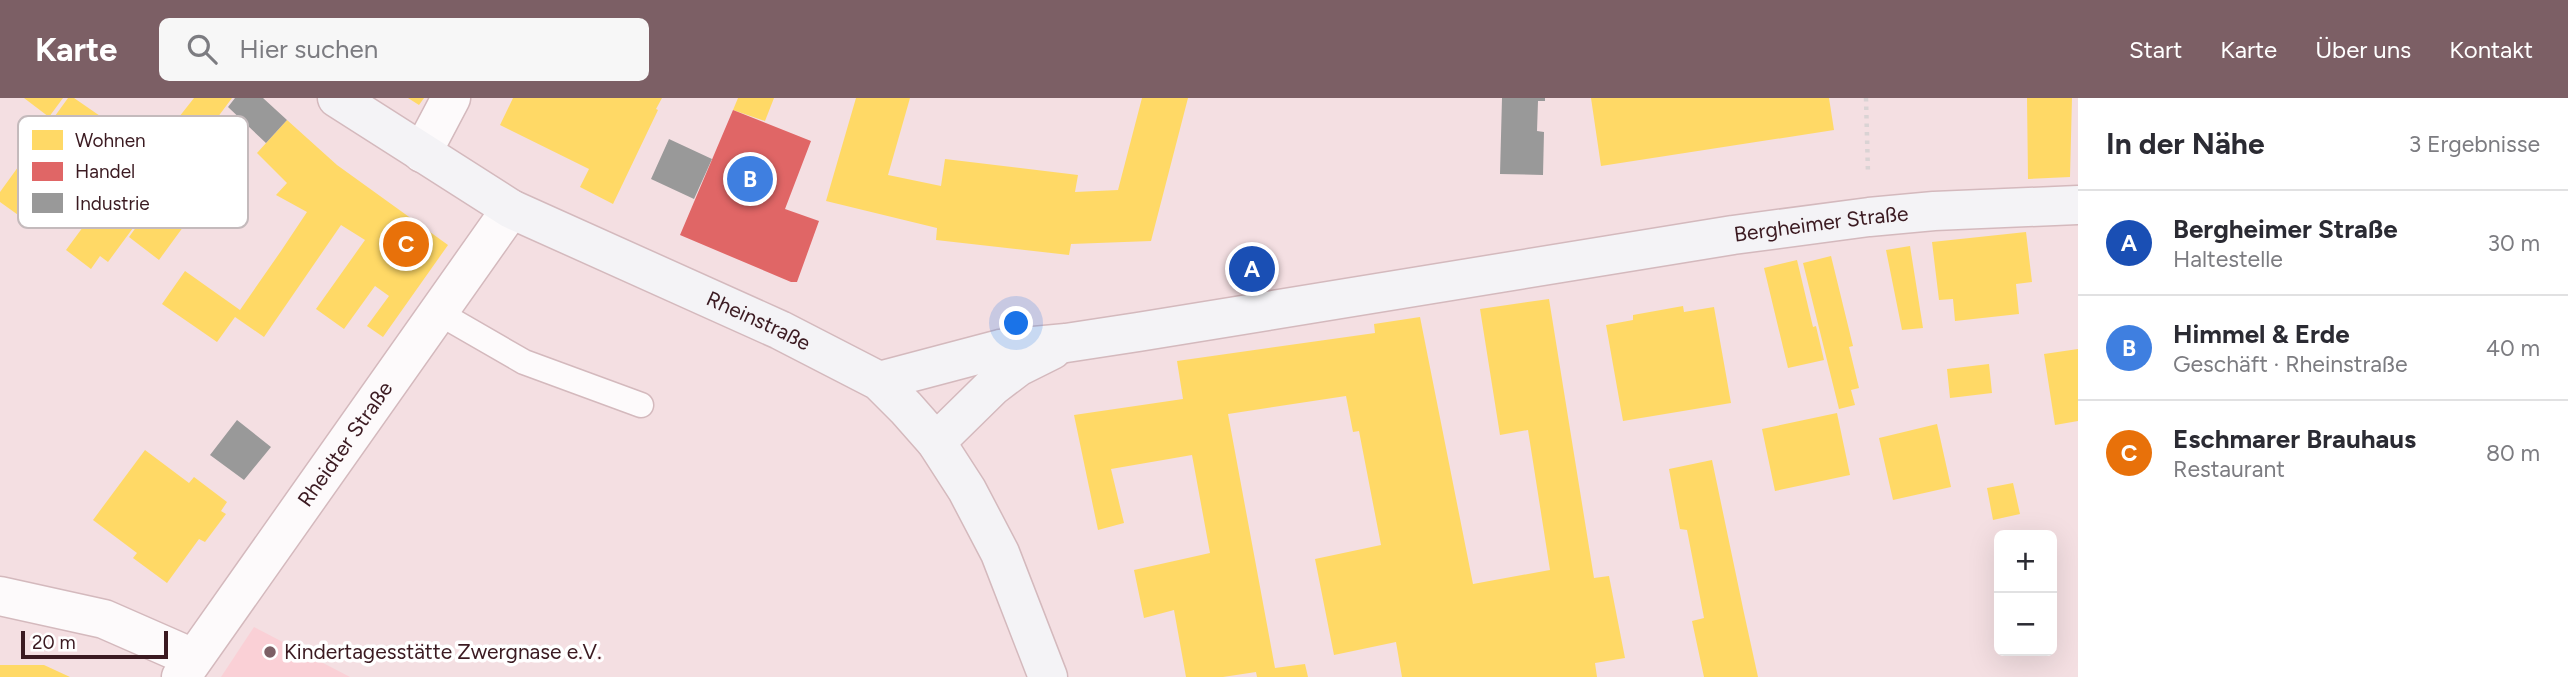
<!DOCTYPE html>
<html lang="de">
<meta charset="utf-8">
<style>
:root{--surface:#fff;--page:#f7f7f7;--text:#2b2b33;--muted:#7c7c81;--line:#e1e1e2;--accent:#7c5f65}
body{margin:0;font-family:Figtree,sans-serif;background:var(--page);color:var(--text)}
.controls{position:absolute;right:21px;bottom:21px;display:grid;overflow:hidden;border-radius:10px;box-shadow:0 7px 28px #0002}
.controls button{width:63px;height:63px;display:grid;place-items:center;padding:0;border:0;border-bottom:2px solid var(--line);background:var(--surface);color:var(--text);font:35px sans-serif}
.scale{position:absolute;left:21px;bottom:18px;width:147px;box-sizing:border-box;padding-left:7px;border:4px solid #3b1a21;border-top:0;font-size:19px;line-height:24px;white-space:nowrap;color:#3b1a21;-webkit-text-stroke:5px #fff;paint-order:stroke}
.you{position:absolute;left:1017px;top:226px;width:24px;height:24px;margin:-18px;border:5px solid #fff;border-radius:50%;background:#1a73e8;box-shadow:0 0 0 10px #1a73e833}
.badge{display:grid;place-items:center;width:46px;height:46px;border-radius:50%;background:var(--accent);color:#fff;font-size:23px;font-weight:700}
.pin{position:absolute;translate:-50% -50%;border:4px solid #fff;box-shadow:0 2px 7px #0006}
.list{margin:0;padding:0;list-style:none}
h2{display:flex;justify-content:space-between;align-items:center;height:91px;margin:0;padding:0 28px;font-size:30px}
h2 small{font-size:23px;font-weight:400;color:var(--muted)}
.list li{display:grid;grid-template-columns:46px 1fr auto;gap:21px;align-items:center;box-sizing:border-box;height:105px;padding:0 28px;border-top:2px solid var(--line)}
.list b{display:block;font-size:26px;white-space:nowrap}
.list p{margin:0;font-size:23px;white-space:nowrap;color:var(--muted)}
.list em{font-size:23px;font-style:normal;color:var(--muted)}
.icon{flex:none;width:38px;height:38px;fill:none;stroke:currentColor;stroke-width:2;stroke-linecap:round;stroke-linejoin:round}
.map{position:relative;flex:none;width:2078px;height:579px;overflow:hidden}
header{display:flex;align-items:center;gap:42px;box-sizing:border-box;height:98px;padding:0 35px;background:var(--accent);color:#fff}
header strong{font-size:33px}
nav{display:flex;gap:38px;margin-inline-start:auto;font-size:24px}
.search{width:490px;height:63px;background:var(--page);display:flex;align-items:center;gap:18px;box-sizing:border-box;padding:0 24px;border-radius:10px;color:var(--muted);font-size:26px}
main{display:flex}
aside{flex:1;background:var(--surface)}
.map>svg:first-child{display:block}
.built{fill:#fad0d6}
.homes{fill:#ffd966}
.shops{fill:#e06666}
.industry{fill:#999}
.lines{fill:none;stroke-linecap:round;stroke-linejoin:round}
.lane-casing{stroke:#d4b9bd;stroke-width:27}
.street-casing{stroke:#d4b9bd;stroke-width:41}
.secondary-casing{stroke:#d4b9bd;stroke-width:41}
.path{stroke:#dad3d4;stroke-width:4.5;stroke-dasharray:3.5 5;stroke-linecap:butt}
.lane{stroke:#fdfafb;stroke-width:24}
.street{stroke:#fdfafb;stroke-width:38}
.secondary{stroke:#f4f3f6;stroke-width:38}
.poi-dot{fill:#7c5f65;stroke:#fff;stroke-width:2.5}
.labels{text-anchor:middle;stroke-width:7;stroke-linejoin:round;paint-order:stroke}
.street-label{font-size:21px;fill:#3b1a21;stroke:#fff}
.poi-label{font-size:21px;fill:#3b1a21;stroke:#fff;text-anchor:start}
.key{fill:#fff;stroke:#c4babc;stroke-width:2}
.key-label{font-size:19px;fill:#3b1a21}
</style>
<header>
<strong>Karte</strong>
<div class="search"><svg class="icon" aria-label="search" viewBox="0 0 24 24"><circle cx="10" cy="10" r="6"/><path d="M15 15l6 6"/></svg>Hier suchen</div>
<nav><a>Start</a><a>Karte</a><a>Über uns</a><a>Kontakt</a></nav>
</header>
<main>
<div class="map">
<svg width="2078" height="579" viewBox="0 0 2078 579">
<rect width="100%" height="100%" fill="#f4dfe2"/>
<path class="built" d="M254,529L350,579H221Z"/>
<path class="homes" d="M24,0H63L49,19Z
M68,0H74L103,20L28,124L0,104V94Z
M194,0H232L197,47L227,69L159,162L129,139L178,71L160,57L157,47Z
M408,0H424L419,7Z
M513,0H662L656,11L658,12L613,106L580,89L589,71L500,27Z
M738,0H774L765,23L733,12Z
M856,0H910L888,77L941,88L945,61L1078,77L1075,94L1118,92L1142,0H1188L1151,143L1071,146L1069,157L936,142L937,130L826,103Z
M1591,0H1829L1834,32L1601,68Z
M2027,0H2072L2070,79L2028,81Z
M287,22L337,67L448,147L383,239L367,228L389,198L375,188L344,231L316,211L365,142L341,127L264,239L235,219L217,244L162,206L185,173L240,212L281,153L307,114L276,97L287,85L257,55Z
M114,87L147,111L108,164L100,158L91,171L66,152Z
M2026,134L2032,184L2016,186L2019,216L1955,223L1953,201L1939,202L1932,144Z
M1910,148L1923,230L1902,232L1886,152Z
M1831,158L1853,248L1849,249L1859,290L1851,292L1855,307L1839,311L1803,165Z
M1797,162L1813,229L1816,228L1824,262L1788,270L1764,170Z
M1549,201L1594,480L1609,478L1625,560L1595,565L1597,579H1402L1396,544L1334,557L1315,461L1381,447L1359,333L1353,334L1346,298L1228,316L1275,570L1305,566L1308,579H1257L1256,574L1223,579H1186L1174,512L1144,520L1134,472L1210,455L1192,357L1111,371L1124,425L1098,432L1074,317L1183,301L1177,263L1375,235L1374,226L1420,219L1473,486L1550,472L1528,332L1500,337L1480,211Z
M1683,208L1684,214L1714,209L1731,305L1623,323L1606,227L1633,222V217Z
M2078,251V323L2055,327L2044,256Z
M1989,266L1992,295L1950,300L1947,271Z
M1837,315L1850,377L1775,393L1762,331Z
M1937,326L1951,389L1893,402L1879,340Z
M145,352L189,385L194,379L227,404L221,413L226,416L205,444L199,441L167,485L133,460L137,455L93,422Z
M1712,362L1744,515L1758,579H1704L1692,523L1704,520L1687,432L1680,431L1669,371Z
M2013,385L2020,416L1993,422L1987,390Z
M0,567H44L70,579H0Z"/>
<path class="shops" d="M733,12L811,43L785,111L819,123L797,184H791L680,137Z"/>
<path class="industry" d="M235,0H263L287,22L266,45L228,9Z
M1502,0H1545V3H1538L1537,33L1544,34L1543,77L1500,76Z
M669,41L712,61L694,101L651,81Z
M237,322L271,349L244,382L210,357Z"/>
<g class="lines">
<g class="lane-casing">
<path id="lane" d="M439,215L524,264L641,307"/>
</g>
<g class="street-casing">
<g id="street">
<path d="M422,55L451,0"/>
<path d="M0,498L104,521L193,560"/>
<path id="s1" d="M181,579L511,111"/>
</g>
</g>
<g class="secondary-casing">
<g id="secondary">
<path id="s2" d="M337,0L511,111L780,232L879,283L906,310L936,344L967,392L1000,455L1048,579"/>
<path id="s3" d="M879,283L1000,251L1066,245L1138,234L1733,137L1869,119L1934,113L2078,107"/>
<path d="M936,344L993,288L1018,269L1052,252"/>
</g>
</g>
<path class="path" d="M1866,0L1868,76"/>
<use href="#lane" class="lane"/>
<use href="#street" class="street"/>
<use href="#secondary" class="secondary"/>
</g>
<circle class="poi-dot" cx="270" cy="554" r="7"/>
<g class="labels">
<g class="street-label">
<text dy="7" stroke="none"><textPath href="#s3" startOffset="956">Bergheimer Straße</textPath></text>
<text dy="7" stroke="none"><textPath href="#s2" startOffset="478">Rheinstraße</textPath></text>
<text dy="7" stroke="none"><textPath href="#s1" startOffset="285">Rheidter Straße</textPath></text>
</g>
<g class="poi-label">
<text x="284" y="561">Kindertagesstätte Zwergnase e.V.</text>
</g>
</g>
<rect x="18" y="18" width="230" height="112" rx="10" class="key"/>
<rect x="32" y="32" width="31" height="20" fill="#ffd966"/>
<rect x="32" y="64" width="31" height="19" fill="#e06666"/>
<rect x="32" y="95" width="31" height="20" fill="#999"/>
<g class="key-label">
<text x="75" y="49">Wohnen</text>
<text x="75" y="80">Handel</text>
<text x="75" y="112">Industrie</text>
</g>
</svg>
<div class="controls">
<button>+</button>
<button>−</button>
</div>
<div class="scale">20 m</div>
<div class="you"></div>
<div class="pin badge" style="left:1252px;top:171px;background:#1a4fb4">A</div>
<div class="pin badge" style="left:750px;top:81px;background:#3f7fe0">B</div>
<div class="pin badge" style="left:406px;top:146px;background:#e8710a">C</div>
</div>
<aside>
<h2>In der Nähe<small>3 Ergebnisse</small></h2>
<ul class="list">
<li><span class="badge" style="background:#1a4fb4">A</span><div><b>Bergheimer Straße</b><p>Haltestelle</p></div><em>30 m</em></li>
<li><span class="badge" style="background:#3f7fe0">B</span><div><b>Himmel &amp; Erde</b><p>Geschäft · Rheinstraße</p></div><em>40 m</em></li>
<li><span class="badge" style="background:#e8710a">C</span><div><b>Eschmarer Brauhaus</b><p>Restaurant</p></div><em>80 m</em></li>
</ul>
</aside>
</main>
